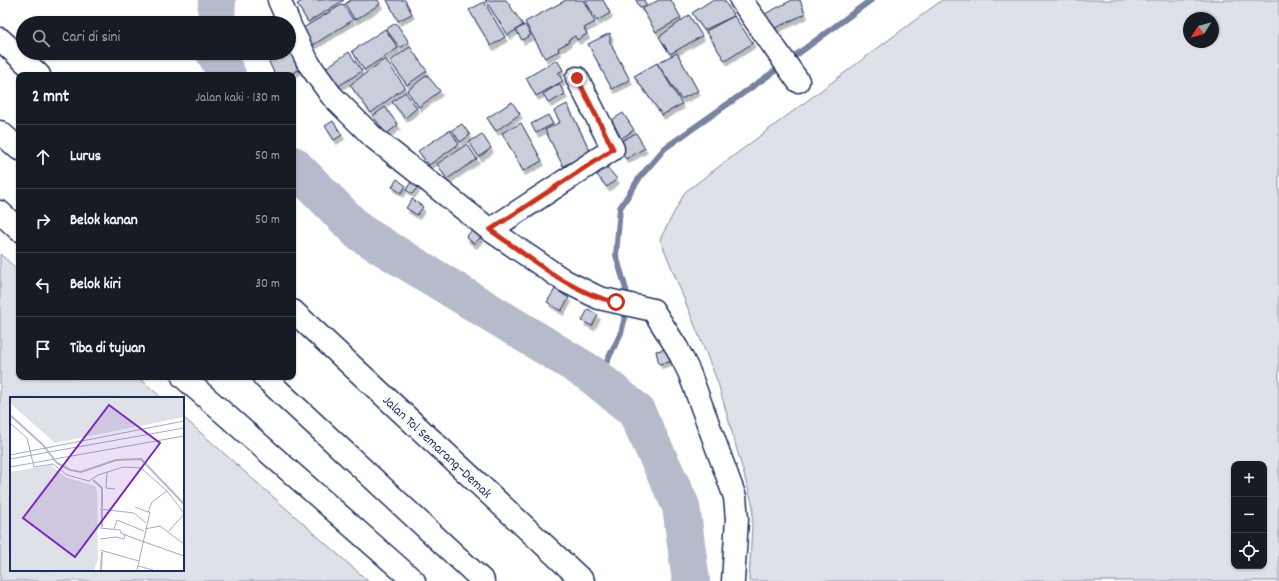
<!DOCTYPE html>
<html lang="id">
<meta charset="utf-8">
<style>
:root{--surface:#171b24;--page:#20242c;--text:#f1f3f6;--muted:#9ea1a6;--line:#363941}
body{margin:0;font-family:Dekko,sans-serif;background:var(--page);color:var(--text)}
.controls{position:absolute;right:12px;bottom:12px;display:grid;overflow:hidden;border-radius:8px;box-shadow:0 1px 3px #0004}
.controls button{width:36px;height:36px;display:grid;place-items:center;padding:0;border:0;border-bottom:1px solid var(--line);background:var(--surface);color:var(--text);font:20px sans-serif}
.compass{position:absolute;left:1183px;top:12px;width:36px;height:36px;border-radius:50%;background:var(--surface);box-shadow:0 1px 3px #0004;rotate:233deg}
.stop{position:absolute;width:12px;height:12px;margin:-9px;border:3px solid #c8321e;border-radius:50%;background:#fff}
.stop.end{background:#c8321e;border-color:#fff;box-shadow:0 1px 4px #0008}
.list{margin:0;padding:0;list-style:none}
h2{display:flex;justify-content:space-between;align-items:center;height:52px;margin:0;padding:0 16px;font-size:17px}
h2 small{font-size:13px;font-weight:400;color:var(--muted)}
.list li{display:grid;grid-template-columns:26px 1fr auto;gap:12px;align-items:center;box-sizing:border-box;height:64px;padding:0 16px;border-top:1px solid var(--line)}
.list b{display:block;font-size:15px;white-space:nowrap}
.list em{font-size:13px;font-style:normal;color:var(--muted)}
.icon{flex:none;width:22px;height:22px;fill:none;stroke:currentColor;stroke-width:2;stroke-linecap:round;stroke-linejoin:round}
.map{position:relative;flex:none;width:1279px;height:581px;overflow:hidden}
.search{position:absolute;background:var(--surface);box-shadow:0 1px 3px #0004;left:16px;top:16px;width:280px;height:44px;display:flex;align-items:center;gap:10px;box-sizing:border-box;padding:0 14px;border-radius:22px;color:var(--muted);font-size:15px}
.panel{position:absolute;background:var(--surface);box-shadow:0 1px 3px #0004;left:16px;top:72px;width:280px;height:308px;border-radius:8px}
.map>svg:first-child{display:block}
.green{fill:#dee1e7;stroke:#7c88a2;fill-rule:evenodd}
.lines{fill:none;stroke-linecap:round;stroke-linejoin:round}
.stream{stroke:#77839f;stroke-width:6}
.river{stroke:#b5bbca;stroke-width:38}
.building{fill:#caceda;stroke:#1b2f5e;filter:url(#shadow)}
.minor-casing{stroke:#1b2f5e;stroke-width:25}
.highway-casing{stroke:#1b2f5e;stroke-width:25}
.minor{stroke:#fff;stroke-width:22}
.highway{stroke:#fff;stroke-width:22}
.route{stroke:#c8321e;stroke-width:5}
.labels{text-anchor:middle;stroke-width:3;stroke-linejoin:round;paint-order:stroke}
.street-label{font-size:14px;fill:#1b2f5e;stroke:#fff}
.inset-river{fill:none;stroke:#b5bbca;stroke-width:2}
.inset-road{fill:none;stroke:#a4acbf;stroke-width:1}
.view{fill:#7b2cbf;fill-opacity:0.15;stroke:#7b2cbf;stroke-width:2}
.inset-edge{fill:none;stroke:#1b2f5e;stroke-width:2}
</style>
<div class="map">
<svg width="1279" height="581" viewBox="0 0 1279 581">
<defs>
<filter id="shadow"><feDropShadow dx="2.5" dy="4.5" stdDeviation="0" flood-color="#0004"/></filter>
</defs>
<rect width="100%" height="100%" fill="#fff"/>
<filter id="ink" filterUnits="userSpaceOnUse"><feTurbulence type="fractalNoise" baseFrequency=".025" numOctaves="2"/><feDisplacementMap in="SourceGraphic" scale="8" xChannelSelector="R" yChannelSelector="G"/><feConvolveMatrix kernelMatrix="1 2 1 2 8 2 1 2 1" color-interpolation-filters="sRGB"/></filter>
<g filter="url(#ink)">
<path class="green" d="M942,0H1279V581H749L753,506L718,383L660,239L685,192ZM1189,18H1213V42H1189ZM1234,464H1264V566H1234Z
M0,254L19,271V377H138L162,398H11V570H183V417L368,581H0Z"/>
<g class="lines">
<path class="stream" d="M788,61L871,0
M627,293L616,255L620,208L640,177L665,148L782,66
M598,379L621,333L627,309"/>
<path class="river" d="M216,23L217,0
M215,53L227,75
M293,165L359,232L591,374L636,411L681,506L691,581"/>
</g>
<path class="building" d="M304,0H344L308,22L297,4Z
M351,0H378L380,4L355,20L345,4Z
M387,0H405L412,14L398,21Z
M485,0H506L523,25L508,35Z
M566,0H583L595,22L584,28L587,34L577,40L575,36L568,40L569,42L558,48L559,51L545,58L525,22Z
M585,0H603L610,13L597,21Z
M636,0H644L646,5L640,8Z
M659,0H671L681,18L656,32L642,9Z
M712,0H724L734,16L704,30L692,13Z
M792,0H800L805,14L769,31L761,16Z
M484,2L505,37L491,46L469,10Z
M343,4L353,20L313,45L303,28Z
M689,15L702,36L670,54L659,37Z
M734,16L753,43L725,61L706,31Z
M396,23L409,42L400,48L386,29Z
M525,25L531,35L522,40L516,30Z
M385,29L398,48L364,70L352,51Z
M610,33V43L630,80L612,89L588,44Z
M289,36L298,56L293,58L298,70L288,75H275L265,53H289Z
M410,47L427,71L407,85L390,61Z
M349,52L362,71L334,89L321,71Z
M677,53L698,91L681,99L657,63Z
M385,59L405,87L371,113L350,85Z
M557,60L563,70L558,73L563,81L536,96L526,78Z
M657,63L682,104L662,115L634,76Z
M427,75L440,91L419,107L407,91Z
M559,84L565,94L549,103L543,94Z
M405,92L417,108L405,118L392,102Z
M512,102L520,114L496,131L487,118Z
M567,104L591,153L563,166L545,130L560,122L554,111Z
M385,107L398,125L386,134L373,116Z
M623,113L634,130L616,142L605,124Z
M548,115L553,124L536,133L531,124Z
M333,121L342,135L334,140L325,126Z
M521,123L542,161L523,171L502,133Z
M462,124L470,135L460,142L452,130Z
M450,130L459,144L429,165L418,151Z
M636,133L645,148L626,159L616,144Z
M482,134L491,148L479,157L469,142Z
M467,144L477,159L447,179L437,164Z
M607,167L617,179L607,187L597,175Z
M397,179L406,186L401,193L392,187Z
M412,180L419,185L412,194L406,190Z
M412,199L423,207L417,215L406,208Z
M474,228L482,236L474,244L466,237Z
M555,289L569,298L561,311L547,302Z
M588,309L598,315L592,326L582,321Z
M667,349L670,362L659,364L656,351Z"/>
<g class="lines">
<g class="minor-casing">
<path id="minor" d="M279,0L289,23
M741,0L798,81
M289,24L309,64L331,95L374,138L490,230L565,281L599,298L653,310L677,348L689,372L735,497L737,519L733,581
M0,212L19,230
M490,230L613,149L577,78
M183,377L414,581"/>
</g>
<g class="highway-casing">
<path id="highway" d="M0,39L39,75
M0,132L19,149
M293,311L583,581
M264,377L483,581"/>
</g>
<use href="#minor" class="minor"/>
<use href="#highway" class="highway"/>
</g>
</g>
<g class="lines" filter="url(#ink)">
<path class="route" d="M577,78L613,149L490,230C529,256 569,293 616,302"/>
</g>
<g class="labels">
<g class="street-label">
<text transform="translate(438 446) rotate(43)" y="5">Jalan Tol Semarang–Demak</text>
</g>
</g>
<g transform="translate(10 397)">
<rect width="174" height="174" fill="#fff"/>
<path d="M0,1H174V20L45,46L0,6ZM41,68L55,80L85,89L87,94L88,163L84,173H0V75Z" fill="#dee1e7"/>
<path class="inset-river" d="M0,18L33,48L47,66L60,73L71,75L106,63L131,62L174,107M83,83L92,91V111M92,130V113M91,173L92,155"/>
<path class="inset-road" d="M0,26L17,41L24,70L43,67L57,78L79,84L88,78L113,70L131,71L157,94L174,116M0,58L174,24M0,62L174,31M0,70L174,39M97,75L96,91L105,92M125,110L138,115M90,112L124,116L136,126M90,131L110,133L111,136L123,141L174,159M104,132L107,123L134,134M135,132L150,129L174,147M159,134L174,117M90,142L106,140L114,142L115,137M90,153L129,164M128,169L143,173M127,173L140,115H138L142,105L157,94"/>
<path class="view" d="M99,8L150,46L65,160L13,121Z"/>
<rect width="174" height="174" class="inset-edge"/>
</g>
</svg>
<div class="controls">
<button>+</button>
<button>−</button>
<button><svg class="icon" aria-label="locate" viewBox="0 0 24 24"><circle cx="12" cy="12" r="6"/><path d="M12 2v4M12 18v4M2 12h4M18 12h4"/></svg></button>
</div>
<svg class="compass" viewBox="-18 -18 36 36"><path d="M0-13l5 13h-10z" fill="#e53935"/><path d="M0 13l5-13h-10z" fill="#9ea1a6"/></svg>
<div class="stop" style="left:616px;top:302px"></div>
<div class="stop end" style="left:577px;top:78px"></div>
<div class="search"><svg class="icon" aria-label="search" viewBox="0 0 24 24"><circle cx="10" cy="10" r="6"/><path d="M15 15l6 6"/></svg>Cari di sini</div>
<section class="panel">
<h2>2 mnt<small>Jalan kaki · 130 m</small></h2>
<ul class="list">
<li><svg class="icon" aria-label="ahead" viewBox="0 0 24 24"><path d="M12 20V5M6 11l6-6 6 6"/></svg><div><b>Lurus</b></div><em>50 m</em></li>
<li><svg class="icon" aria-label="right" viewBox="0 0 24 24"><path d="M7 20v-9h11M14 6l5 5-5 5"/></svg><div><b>Belok kanan</b></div><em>50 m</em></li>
<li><svg class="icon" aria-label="left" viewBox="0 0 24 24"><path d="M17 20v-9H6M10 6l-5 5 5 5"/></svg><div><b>Belok kiri</b></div><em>30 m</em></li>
<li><svg class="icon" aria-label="arrive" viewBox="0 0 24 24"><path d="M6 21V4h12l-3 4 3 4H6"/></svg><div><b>Tiba di tujuan</b></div></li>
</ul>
</section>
</div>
